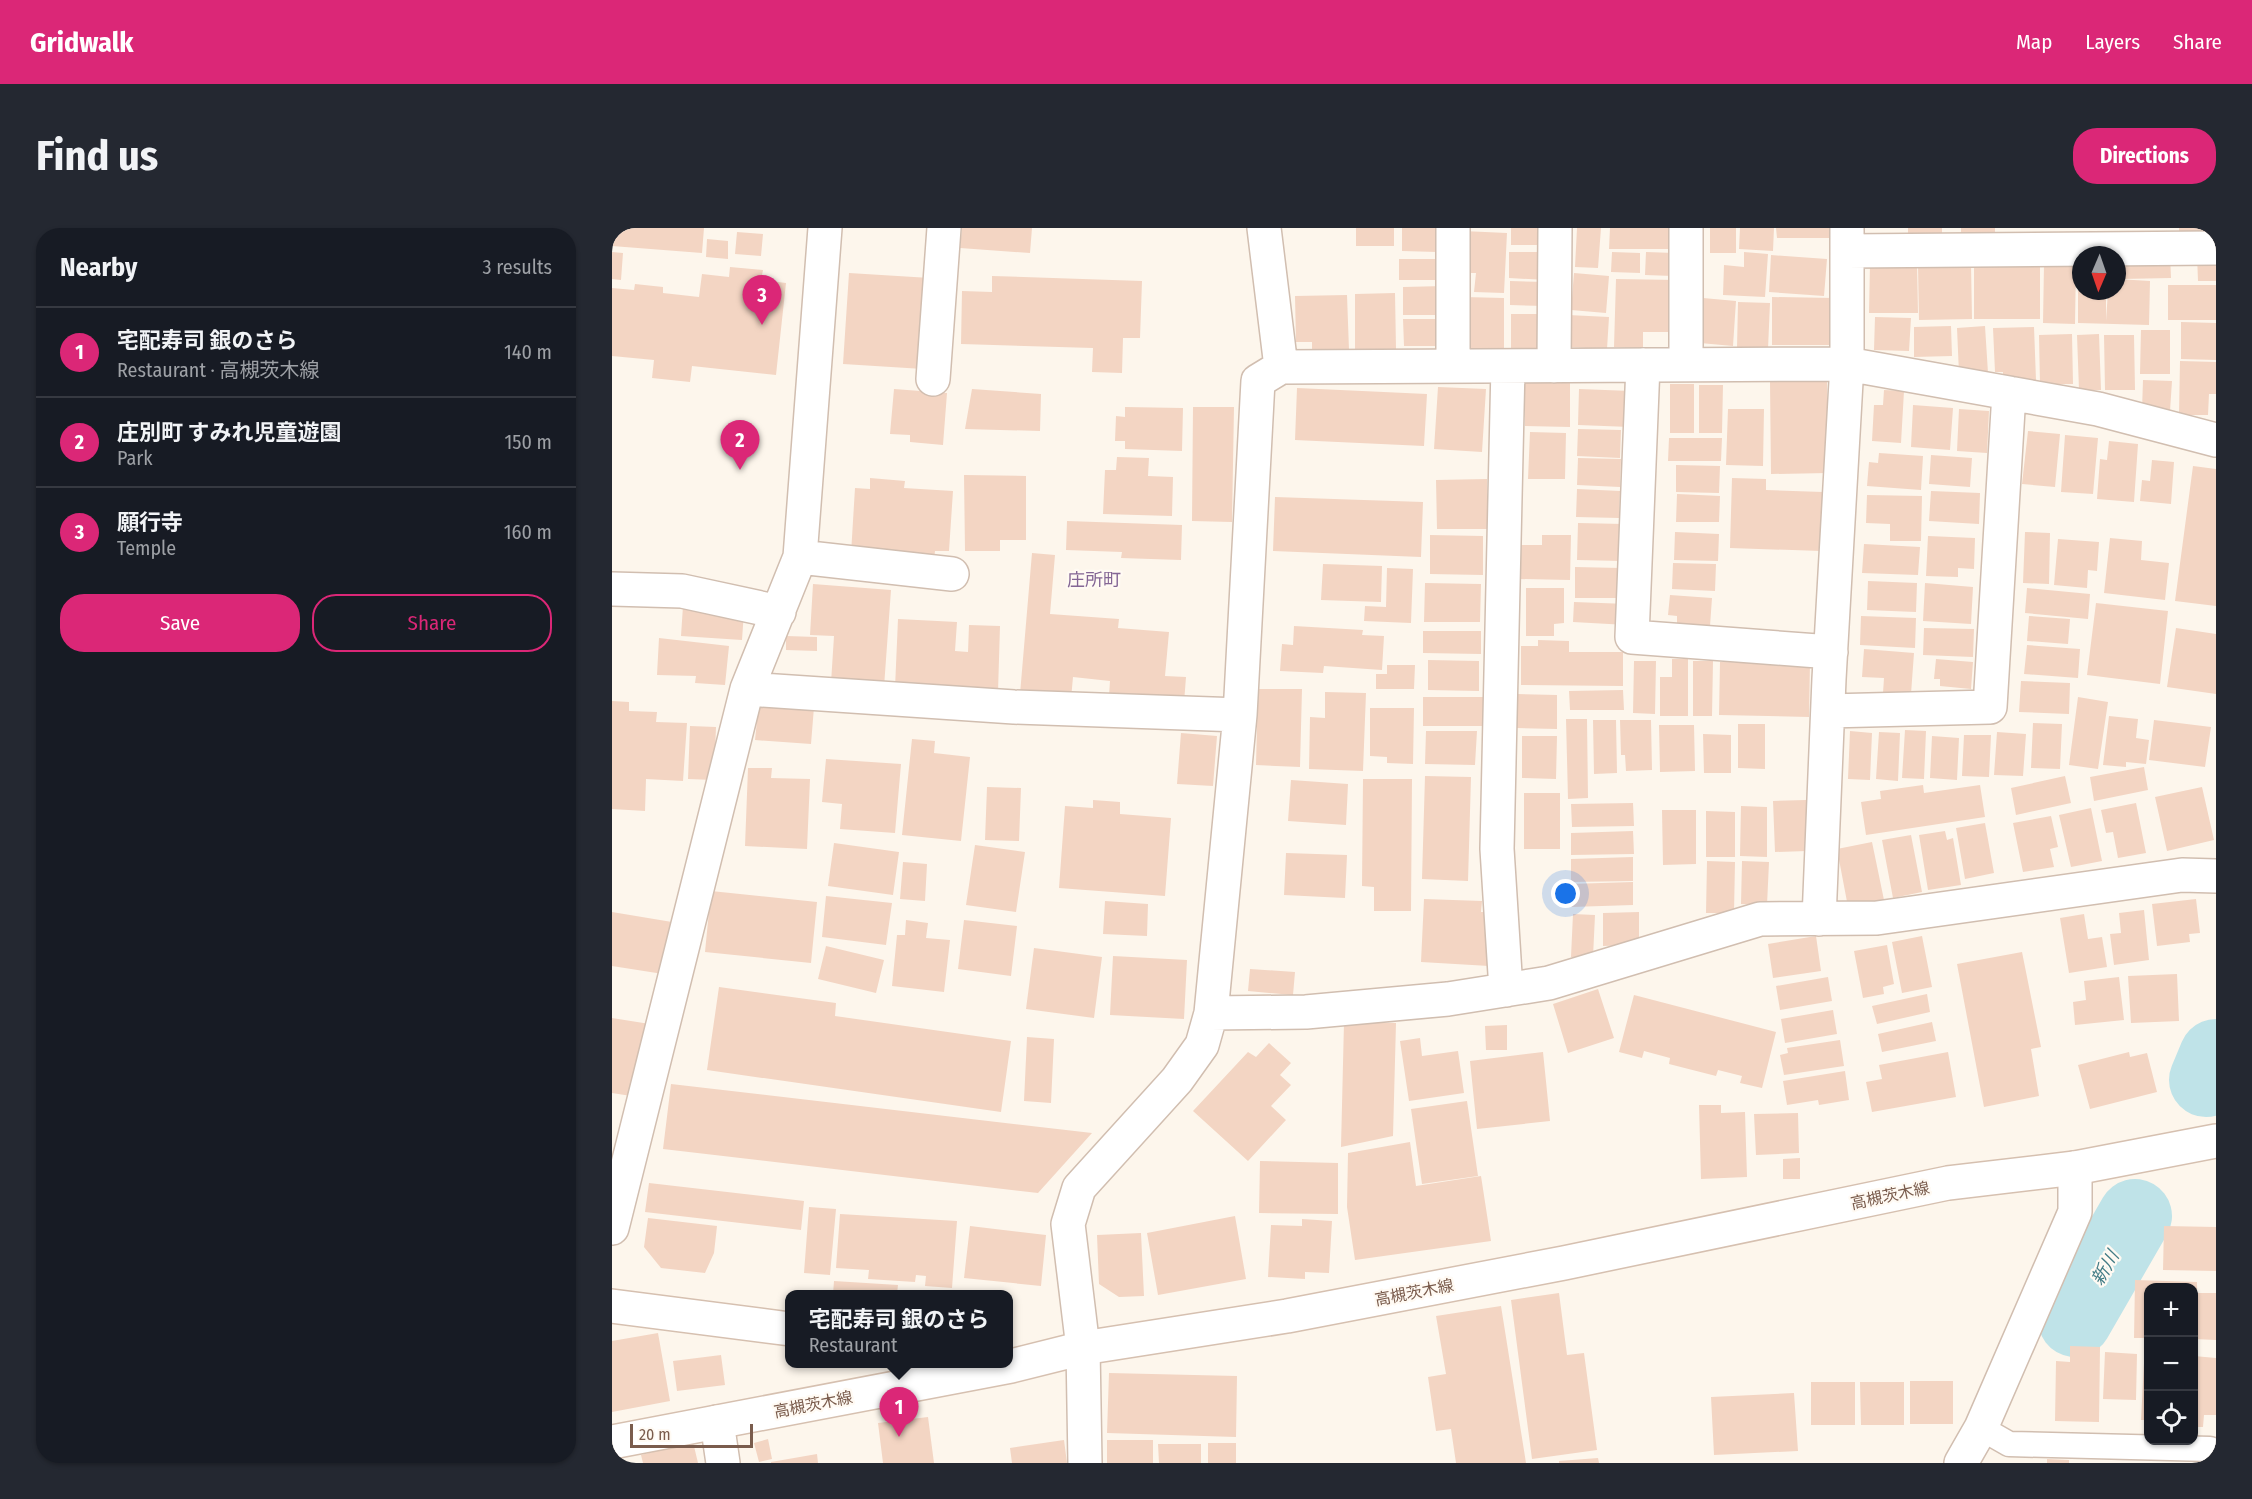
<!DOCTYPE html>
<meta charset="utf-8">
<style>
:root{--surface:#171b24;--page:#242831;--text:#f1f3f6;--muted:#9ea1a6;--line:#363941;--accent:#db2777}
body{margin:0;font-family:"Fira Sans Condensed","Noto Sans JP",sans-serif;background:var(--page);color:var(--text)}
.controls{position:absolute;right:18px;bottom:18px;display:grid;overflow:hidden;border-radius:12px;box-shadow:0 2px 4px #0004}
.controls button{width:54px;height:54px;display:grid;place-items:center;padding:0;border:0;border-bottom:2px solid var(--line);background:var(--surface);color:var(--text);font:30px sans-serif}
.compass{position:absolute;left:1460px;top:18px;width:54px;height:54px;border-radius:50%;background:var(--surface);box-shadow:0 2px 4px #0004;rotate:182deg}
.scale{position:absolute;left:18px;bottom:15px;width:123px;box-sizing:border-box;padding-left:6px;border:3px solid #7a5c4d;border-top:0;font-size:16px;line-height:21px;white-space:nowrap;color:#7a5c4d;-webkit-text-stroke:4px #fffaf3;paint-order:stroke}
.you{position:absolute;left:954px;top:666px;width:21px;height:21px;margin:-15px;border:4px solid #fff;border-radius:50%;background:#1a73e8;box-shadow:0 0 0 9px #1a73e833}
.badge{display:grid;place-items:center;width:39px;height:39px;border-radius:50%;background:var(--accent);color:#fff;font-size:20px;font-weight:700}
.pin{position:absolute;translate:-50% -50px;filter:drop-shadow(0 2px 3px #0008)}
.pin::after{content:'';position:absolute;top:32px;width:21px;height:18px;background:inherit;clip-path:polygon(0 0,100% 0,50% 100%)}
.popup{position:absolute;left:173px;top:1062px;width:228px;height:78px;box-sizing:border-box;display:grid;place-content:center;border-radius:12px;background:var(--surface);filter:drop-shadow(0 2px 4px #0005);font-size:20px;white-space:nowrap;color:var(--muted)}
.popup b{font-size:22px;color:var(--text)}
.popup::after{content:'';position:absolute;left:50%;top:100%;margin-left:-12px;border:12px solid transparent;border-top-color:var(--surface)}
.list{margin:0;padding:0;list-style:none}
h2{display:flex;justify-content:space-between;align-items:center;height:78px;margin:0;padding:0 24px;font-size:26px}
h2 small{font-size:20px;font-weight:400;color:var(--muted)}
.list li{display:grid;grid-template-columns:39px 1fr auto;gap:18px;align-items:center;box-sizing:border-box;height:90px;padding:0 24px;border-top:2px solid var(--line)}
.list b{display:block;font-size:22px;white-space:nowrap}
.list p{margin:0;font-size:20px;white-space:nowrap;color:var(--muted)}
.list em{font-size:20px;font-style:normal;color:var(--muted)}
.actions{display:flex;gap:12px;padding:18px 24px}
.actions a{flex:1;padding:14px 0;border:2px solid var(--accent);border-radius:24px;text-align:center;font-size:21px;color:var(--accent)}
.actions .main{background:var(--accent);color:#fff}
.icon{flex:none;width:33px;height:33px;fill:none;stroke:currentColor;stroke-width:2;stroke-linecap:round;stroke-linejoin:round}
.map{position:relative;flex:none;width:1604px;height:1235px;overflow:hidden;border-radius:24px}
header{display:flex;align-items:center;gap:36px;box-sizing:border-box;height:84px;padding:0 30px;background:var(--accent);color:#fff}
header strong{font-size:28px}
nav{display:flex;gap:33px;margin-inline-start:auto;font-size:21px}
.intro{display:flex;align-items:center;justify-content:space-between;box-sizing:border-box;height:144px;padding:0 36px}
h1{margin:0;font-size:42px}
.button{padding:15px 27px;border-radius:24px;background:var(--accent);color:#fff;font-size:21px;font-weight:700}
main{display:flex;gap:36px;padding:0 36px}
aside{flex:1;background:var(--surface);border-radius:24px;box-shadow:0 2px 4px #0004}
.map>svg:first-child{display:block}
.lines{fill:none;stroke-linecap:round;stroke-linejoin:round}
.river{stroke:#bfe3e8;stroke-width:74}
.building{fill:#f3d5c3}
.lane-casing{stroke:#d1beb0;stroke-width:27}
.street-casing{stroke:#d1beb0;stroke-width:36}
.secondary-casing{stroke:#d6c0b0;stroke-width:36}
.lane{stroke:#fff;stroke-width:24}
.street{stroke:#fff;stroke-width:33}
.secondary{stroke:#fff;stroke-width:33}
.labels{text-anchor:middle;stroke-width:4.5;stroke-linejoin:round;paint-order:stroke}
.street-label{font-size:16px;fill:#7a5c4d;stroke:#fffaf3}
.neighbourhood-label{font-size:18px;fill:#846695;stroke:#fffaf3}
.water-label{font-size:18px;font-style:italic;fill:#437c86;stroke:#fffaf3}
</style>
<header>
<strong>Gridwalk</strong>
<nav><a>Map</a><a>Layers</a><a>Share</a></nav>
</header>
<div class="intro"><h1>Find us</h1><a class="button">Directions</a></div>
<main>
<aside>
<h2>Nearby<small>3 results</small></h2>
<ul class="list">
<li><span class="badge">1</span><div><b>宅配寿司 銀のさら</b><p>Restaurant · 高槻茨木線</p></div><em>140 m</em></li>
<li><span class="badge">2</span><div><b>庄別町 すみれ児童遊園</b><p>Park</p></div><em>150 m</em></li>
<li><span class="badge">3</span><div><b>願行寺</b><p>Temple</p></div><em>160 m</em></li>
</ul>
<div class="actions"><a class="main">Save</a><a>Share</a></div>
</aside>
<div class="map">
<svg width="1604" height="1235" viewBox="0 0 1604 1235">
<rect width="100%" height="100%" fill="#fdf6ec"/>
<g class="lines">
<path class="river" d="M1594,852L1604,828
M1463,1092L1523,988"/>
</g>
<path class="building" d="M0,0H92L90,25L0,18Z
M350,0H420L418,25L348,20Z
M744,0H782V18H744Z
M790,0H825V24L790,23Z
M899,0H933V17H899Z
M965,0H989L986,40L963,39Z
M998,0H1058L1057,21H997Z
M1098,0H1124V25H1098Z
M1128,0H1162L1161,23L1127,21Z
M1164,0H1221V10H1165Z
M1296,0H1330V8H1296Z
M1349,0H1383V4L1349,5Z
M1567,0H1604V4H1567Z
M851,3L895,5L892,65L862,64L864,45H850Z
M125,4L151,6L149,28L123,26Z
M95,11L116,13V31L94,29Z
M0,24L11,25L9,52L0,51Z
M897,24H935L934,52L897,50Z
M1000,24L1028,25V45L999,44Z
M1034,24L1062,25L1061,48L1033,47Z
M1132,24L1156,26L1153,69L1111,67L1112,37L1132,39Z
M1558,26L1559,50L1510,51L1509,27Z
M1604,26V53H1586L1585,27Z
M1159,27L1215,31L1212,68L1157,64Z
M787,31H831V52H787Z
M1305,35L1306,85H1257L1258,36Z
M1359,36L1360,91L1307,92L1306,37Z
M1428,36V91H1362V37Z
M1432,36H1464L1463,96L1431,95Z
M1466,37H1469V63H1494V93L1496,63H1505V51L1538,53L1537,97L1466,95Z
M118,39L151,42L149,52L174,55L164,147L80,138L78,154L40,150L42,132L0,128V60L22,62L23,56L51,59V65L87,69L90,46L117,49Z
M237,45L318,50L311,141L231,136Z
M962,45L997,48L994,85L959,82Z
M380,48L530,53L528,110H511L510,145L480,144L481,120L349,116L350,63L380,64Z
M1004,51L1065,52L1064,104H1031V120L1002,119Z
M898,53L934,54L933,78L898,77Z
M1556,57H1604V92H1556Z
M832,58V87H791V59Z
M783,65L784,121L743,122V66Z
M735,67L737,122H700V114H684L683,68Z
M852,69L892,70V122L858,121Z
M1160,69L1222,70L1221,117H1160Z
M1091,70L1124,73L1121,118L1088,115Z
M1126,74L1158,75L1156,121L1125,120Z
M899,86H932V123H899Z
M956,87L997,89L995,121L954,119Z
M1263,89L1299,90L1297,123L1262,122Z
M791,91H827V118H792Z
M1569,94L1604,95V132L1569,131Z
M1339,98L1340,128L1302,129V99Z
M1373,98L1376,145L1347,146L1345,100Z
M1422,99L1424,152L1391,153V144H1383L1381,100Z
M1529,102H1558V146H1528Z
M1460,106L1461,156H1428L1427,107Z
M1487,106L1489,162H1467L1465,107Z
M1492,107H1522L1523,162H1493Z
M1568,133L1604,134V166H1597L1596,187H1567Z
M913,150L958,151V199L913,198Z
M1531,152L1560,153L1558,183L1530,182Z
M1215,153L1216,245L1159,246L1158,154Z
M1058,156H1082V205H1058Z
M1087,157H1111L1110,205H1087Z
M826,159L874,161L870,224L822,221Z
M685,160L815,166L812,218L683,212Z
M282,161L335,165L331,217L298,214V207L278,206Z
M360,161L429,166L428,203L353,201Z
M967,161L1019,163L1018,199L966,197Z
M1272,162L1292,163L1289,215L1260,213L1262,177H1271Z
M1301,177L1341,180L1338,222L1299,219Z
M513,179L571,180L570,223L513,221V213H503L504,188L513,189Z
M581,179H622L620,294L580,293Z
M1116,181H1152L1151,238L1114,237Z
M1347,181L1377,183L1375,225L1345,223Z
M966,201L1009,202L1008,230L965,228Z
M1416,203L1448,206L1443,259L1410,256Z
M918,204L954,205L953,251H916Z
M1453,207L1486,210L1481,266L1449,264Z
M1057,210H1110L1109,233H1056Z
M1497,213L1526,216L1522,274L1485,271L1488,231L1495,232Z
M1267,225L1311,228L1309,262L1255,258L1257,234L1266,235Z
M1319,227L1360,230L1358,259L1317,256Z
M505,229L537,230L536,248L561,249L560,288L491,286L493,242H504Z
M966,230L1009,231L1008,259L965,257Z
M1540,232L1562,234L1559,276L1528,273L1530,252L1538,253Z
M1064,237L1108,238L1107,265L1064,264Z
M1581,238L1604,241V378L1563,373Z
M352,247L414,248V312H388V323H353Z
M258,250L293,253L292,260L341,263L337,323H323L322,331L239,326L243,260L258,261Z
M1120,250L1154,251V262L1211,264L1209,323L1118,320Z
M875,251V301H825L824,252Z
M965,261L1008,263L1007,290L964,289Z
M1319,263L1368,265L1367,296L1317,293Z
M1065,266L1108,268L1107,294H1064Z
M1255,267L1310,268L1309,313H1278V296L1254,295Z
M663,269L811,274L809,329L661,323Z
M455,293L570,297L569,332L509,330L510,324L454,322Z
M966,295L1012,296L1011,333L965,332Z
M1063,304L1107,306L1106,333L1062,332Z
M1413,304L1438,305L1437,356L1411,355Z
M818,307L871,308V347L818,346Z
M930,307H959L958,352L906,351V317H930Z
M1316,308L1363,310L1362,341L1346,340V349L1314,348Z
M1498,310L1530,313L1529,332L1557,335L1553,372L1492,365Z
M1446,311L1487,314L1485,343L1476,342L1475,360L1442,357Z
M1252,316L1308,319L1306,347L1250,345Z
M420,325L443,327L438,386L507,391L506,400L557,404L553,448L574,449L572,475L497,468L498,453L461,449L459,471L408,466Z
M1061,335L1104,336L1103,363L1060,361Z
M711,336L770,338L769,374L709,372Z
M963,339L1009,340L1010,370H963Z
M775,340L801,341L799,395L752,393L753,378L774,379Z
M1256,353L1305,355L1304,384L1255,382Z
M813,355L869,356L868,394H812Z
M1313,355L1361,359L1359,396L1311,393Z
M201,356L279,362L272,459L219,455L222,408L198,407Z
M914,360H952V395L942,396V408H914Z
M1415,360L1478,366L1476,391L1413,385Z
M1058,367L1100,370L1098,398L1065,396V388L1056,387Z
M962,374L1016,376L1015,397L961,394Z
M1484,375L1556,383L1548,456L1475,447Z
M71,378L132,383L130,412L69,408Z
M1249,388L1304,390L1303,420L1248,417Z
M1417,388L1458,391L1456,416L1415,413Z
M286,391L345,394L343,423L356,424L357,397L388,398L386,464L283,460Z
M682,398L751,402L750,407L772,408L770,442L712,438L711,445L668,443L670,416L681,417Z
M1312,400L1362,401L1361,429L1311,427Z
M1564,400L1604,406V466L1555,459Z
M811,403H869V426L811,425Z
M174,408L205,409V423L174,422Z
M47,410L117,418L113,457L83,455L84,448L45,447Z
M926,412L957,413V424H1011V458L909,457V418H926Z
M1415,417L1468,421L1466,450L1412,446Z
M1252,421L1302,425L1299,466L1271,465L1272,450L1250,449Z
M1060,431H1076V488H1048V449H1060Z
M1324,431L1361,434L1359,461L1328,458V451H1322Z
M816,432L867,433V463L816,462Z
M1022,433H1044L1043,486L1021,485Z
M1081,433H1101L1100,488H1081Z
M1108,434L1198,435L1197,489L1107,487Z
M775,437H803L802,461H764V446H775Z
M1409,453L1458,455L1457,486L1407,484Z
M646,461H690L688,539L644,537Z
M1011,462L1012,482H958L957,463Z
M713,464L754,465L751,543L697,541L698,489L713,490Z
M905,466L945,467V501L905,500Z
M811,469H874V498H811Z
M1466,469L1496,474L1486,541L1457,537Z
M0,473L17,474V483L45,484L44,494L75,495L71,553L34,551L33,583L0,581Z
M147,474L202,479L199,516L143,512Z
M758,480H802L801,536L775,535V529L758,528Z
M1497,488L1526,491L1524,510L1537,512L1534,536L1514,534V539L1491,537Z
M954,491H975L976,570L956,571Z
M981,492H1004L1005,545L982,546Z
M1008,492H1039L1040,542L1014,543L1013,527H1009Z
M1542,492L1599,499L1593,539L1537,532Z
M1421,495L1450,496L1448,541L1419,540Z
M1126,496H1153V541L1126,540Z
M1047,497H1082L1083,543L1048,544Z
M78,498L104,499L102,552L76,551Z
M1293,502L1314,503L1312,551L1290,550Z
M814,503H865L863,537L813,536Z
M1238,503L1260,505L1258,552L1236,551Z
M1267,504L1288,505L1286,553L1264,551Z
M1385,504L1414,506L1411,548L1382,547Z
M569,505L605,508L601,558L565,556Z
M1091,506L1119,507V545H1092Z
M1352,507H1379L1377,549L1350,548Z
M910,508H945L944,551L910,550Z
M1320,508L1347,510L1345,552L1318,550Z
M300,511L323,513L322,525L358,529L349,613L290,607Z
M214,531L289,536L283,605L228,601L230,576L210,574Z
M1532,539L1536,562L1482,573L1478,549Z
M136,540H160L159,550L198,551L195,621L133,618Z
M813,548L859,549L856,653L810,651Z
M1453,548L1459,575L1404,587L1399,560Z
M751,551H800L799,683H762V659L750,658Z
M679,552L736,556L734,597L676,593Z
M1311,557L1312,565L1368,557L1373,589L1254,607L1249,574L1269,571L1268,563Z
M375,559L409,560L407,613L373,612Z
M1590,559L1602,612L1555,623L1543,569Z
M912,565H948V621H912Z
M481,572L508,574V586L559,590L553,668L447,660L453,578L481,580Z
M1194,572L1195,623L1163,624L1161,573Z
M1021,575L1022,598L960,599L959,576Z
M1524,575L1534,625L1506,630L1501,604L1494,605L1489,582Z
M1129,578L1155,579V629L1128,628Z
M1479,580L1490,633L1459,639L1447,587Z
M1050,582H1084V636L1051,637Z
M1094,583L1123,584V629H1094Z
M1439,588L1446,619L1438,621L1442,639L1411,644L1401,595Z
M1373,595L1382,645L1353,651L1344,600Z
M1021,603L1022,626L959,627V605Z
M1333,603L1335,612L1341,610L1349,657L1316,662L1307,607Z
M1299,607L1310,664L1281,670L1270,612Z
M1260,614L1272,672L1236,679L1225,621Z
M222,615L287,624L281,667L216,658Z
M363,617L413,624L404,684L354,677Z
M674,625L735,627L733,670L672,667Z
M1021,629V653L959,654V631Z
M1095,633L1123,634L1122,685H1094Z
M1130,633L1157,634L1155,677L1129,676Z
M291,634L315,636L313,673L288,671Z
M1021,654V677L959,679L958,656Z
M99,663L205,674L199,735L93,724Z
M214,668L280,675L274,717L210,709Z
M812,671L870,673L869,684H880L877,738L809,734Z
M1584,671L1588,705L1577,706L1578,714L1545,718L1540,676Z
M493,673L536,676L535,708L491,706Z
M1532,682L1537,732L1502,737L1498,706L1509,705L1507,685Z
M0,684L60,694L51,746L0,738Z
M1027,684V717L991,718V685Z
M961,686L983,687L981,729H959Z
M1472,686L1476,711L1490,709L1495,739L1457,745L1448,690Z
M294,692L316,695L314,710L338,712L332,764L280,758L285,707H293Z
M352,692L405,698L399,748L346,741Z
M1204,708L1209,743L1161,750L1156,716Z
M1310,708L1320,759L1290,765L1280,714Z
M1275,717L1282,756L1271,759L1272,766L1251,770L1242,723Z
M214,718L272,732L264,765L206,751Z
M422,720L490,729L482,790L414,781Z
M1410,724L1429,819L1419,821L1427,868L1372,879L1345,736Z
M501,728L575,732L572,791L498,787Z
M638,741L683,744L681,767L636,763Z
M1565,746L1567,793L1519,795L1516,748Z
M1216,749L1220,773L1168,782L1164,758Z
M1507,749L1512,792L1463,797L1461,774L1474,772L1472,753Z
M107,759L224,775L223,788L399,813L389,884L95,842Z
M986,761L1002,810L956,825L941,776Z
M1315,766L1318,784L1265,796L1260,778Z
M1022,767L1164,804L1150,860L1128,855L1130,848L1106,842L1104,848L1057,836L1058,830L1032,823L1030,830L1007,824Z
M1221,782L1225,806L1173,815L1169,791Z
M0,790L44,797L32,870L0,865Z
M732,794L784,795L781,908L729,919Z
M1320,794L1324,813L1270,824L1266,806Z
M895,797V822H874L873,798Z
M415,809L442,811L439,875L412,873Z
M808,810L810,828L846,823L852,865L797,873L788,813Z
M1228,812L1232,838L1172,847L1168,827L1176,825L1175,820Z
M657,815L679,835L668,847L679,857L659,878L674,892L636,933L581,883L636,824L644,829Z
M931,824L938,893L865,901L858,833Z
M1336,824L1344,869L1260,884L1254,854L1270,851L1267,837Z
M1517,824L1518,829L1535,825L1545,864L1478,881L1466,837Z
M1233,843L1237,872L1207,877L1206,872L1175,877L1171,853Z
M59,856L480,905L426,965L51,921Z
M855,873L866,948L810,956L799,881Z
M1087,877H1109V885L1133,884L1135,949L1089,951Z
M1186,885L1187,925L1144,927L1142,886Z
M798,914L804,958L869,948L879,1013L743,1032L735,979L736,925Z
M1188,930V951H1171V931Z
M648,933L726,935V986L647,985Z
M37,955L192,973L189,1002L33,984Z
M197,979L224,981L218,1047L192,1045Z
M228,986L345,993L340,1060L313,1058L314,1048L304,1047L303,1054L256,1051L257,1042L224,1040Z
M623,988L634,1051L546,1067L535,1005Z
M36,990L105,998L102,1025L93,1045L49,1040L32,1019Z
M690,991L720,993L717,1045L693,1044V1051L656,1049L659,997L690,998Z
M358,998L434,1007L429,1058L352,1050Z
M1552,998L1604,999V1043L1551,1042Z
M529,1005L532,1068L507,1069L487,1056L485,1007Z
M1523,1052L1585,1054V1065H1604V1112L1582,1111L1581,1059H1536V1110H1522Z
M222,1053L286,1057L285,1066H221Z
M947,1065L955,1127L972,1125L985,1222L920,1231L899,1072Z
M889,1078L914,1235H844L839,1201L824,1203L816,1149L834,1146L824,1088Z
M46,1105L58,1173L0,1184V1113Z
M1533,1116L1536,1117V1192H1529Z
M1458,1118L1488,1119L1487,1194L1443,1193L1444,1133L1458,1134Z
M1493,1124L1525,1126L1524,1172L1491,1171Z
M109,1127L113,1157L65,1163L61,1133Z
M1582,1128L1604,1130V1187H1592L1591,1199H1582Z
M497,1145L625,1148L624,1209L495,1205Z
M1298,1153H1341V1196H1298Z
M1199,1154H1243V1197H1199Z
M1248,1154H1292V1197H1249Z
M1182,1165L1186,1223L1102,1227L1099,1169Z
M316,1189L322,1235H271L266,1195Z
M156,1211L160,1231L147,1234L142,1215Z
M452,1212L455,1235H400L398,1220Z
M495,1212H541V1235H495Z
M81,1214L86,1235H31L29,1227Z
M596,1215H624V1235H596Z
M546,1216H589V1235H547Z
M205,1226L206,1235H159V1234Z
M986,1230L987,1235H947V1233Z
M1435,1231L1457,1232V1235H1435Z"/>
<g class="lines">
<g class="lane-casing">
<path id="lane" d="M1369,1200L1397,1216L1598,1221"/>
</g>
<g class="street-casing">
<path id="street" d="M652,0L669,139
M841,0V138
M1235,23L1604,20
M1031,137L1020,409L1219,424
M1074,137V0
M942,138L943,0
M321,151L332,0
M188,329L340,346
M0,361L70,363L167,384
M135,461L402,479L628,487
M1216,483L1378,479L1397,165
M1207,691L1217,451L1235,136V0
M894,762L885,621L896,138
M599,785L694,784L836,771L937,755L1148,691L1265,690L1570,647L1604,648
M0,1000L135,461L188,329L213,0
M105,1194L111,1235
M473,1235L471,1120L456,996L467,960L565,852L590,817L599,785L628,487L646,153L669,139L1235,136L1486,181L1604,212
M1349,1235L1369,1200L1463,984V940"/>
</g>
<g class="secondary-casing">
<path id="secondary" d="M0,1078L178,1101
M0,1214L399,1138L471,1120L675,1088L952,1035L1336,955L1463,940L1604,913"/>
</g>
<use href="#lane" class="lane"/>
<use href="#street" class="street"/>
<use href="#secondary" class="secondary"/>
</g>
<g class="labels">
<g class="street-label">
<text transform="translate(1278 967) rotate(-12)" y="6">高槻茨木線</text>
<text transform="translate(802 1064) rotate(-11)" y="6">高槻茨木線</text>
<text transform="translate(201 1176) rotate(-11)" y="6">高槻茨木線</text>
</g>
<g class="neighbourhood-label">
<text x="482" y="358">庄所町</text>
</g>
<g class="water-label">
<text transform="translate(1493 1040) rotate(-60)" y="6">新川</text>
</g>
</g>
</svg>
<div class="controls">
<button>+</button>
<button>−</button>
<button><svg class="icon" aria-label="locate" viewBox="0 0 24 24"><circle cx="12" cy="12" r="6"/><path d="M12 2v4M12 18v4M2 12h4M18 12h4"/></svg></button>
</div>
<svg class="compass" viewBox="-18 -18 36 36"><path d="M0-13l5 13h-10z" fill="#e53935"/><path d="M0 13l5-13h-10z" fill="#9ea1a6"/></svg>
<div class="scale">20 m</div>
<div class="you"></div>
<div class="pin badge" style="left:287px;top:1209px">1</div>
<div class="popup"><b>宅配寿司 銀のさら</b>Restaurant</div>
<div class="pin badge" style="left:128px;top:242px">2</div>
<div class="pin badge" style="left:150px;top:97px">3</div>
</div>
</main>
